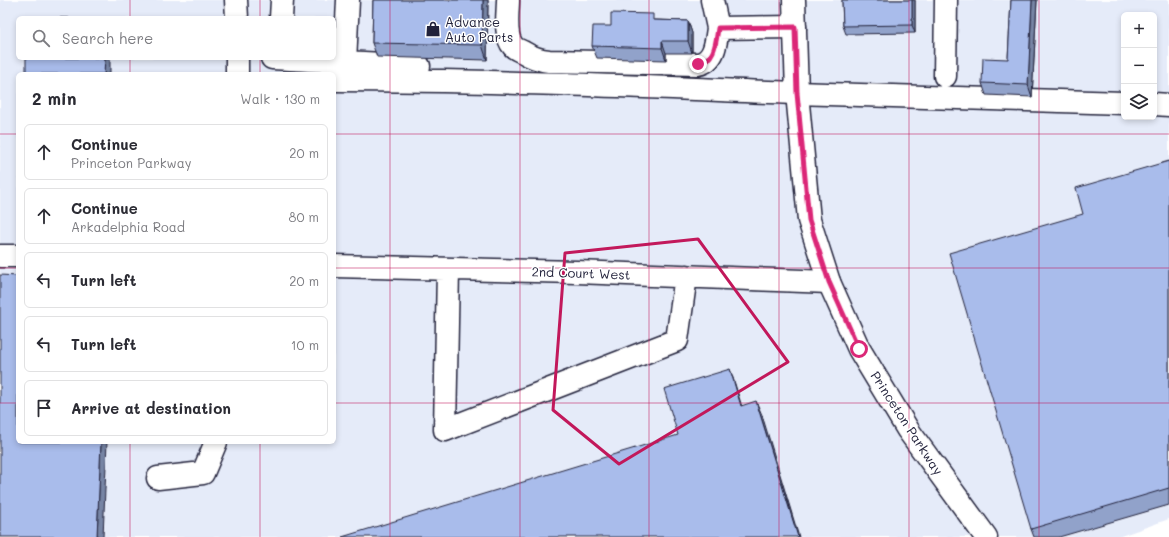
<!DOCTYPE html>
<meta charset="utf-8">
<style>
:root{--surface:#fff;--page:#f2f2f3;--text:#2b2b33;--muted:#7c7c81;--line:#e1e1e2}
body{margin:0;font-family:Mali,sans-serif;background:var(--page);color:var(--text)}
.controls{position:absolute;right:12px;top:12px;display:grid;overflow:hidden;border-radius:6px;box-shadow:0 2px 6px #0003}
.controls button{width:36px;height:36px;display:grid;place-items:center;padding:0;border:0;border-bottom:1px solid var(--line);background:var(--surface);color:var(--text);font:20px sans-serif}
.stop{position:absolute;width:12px;height:12px;margin:-9px;border:3px solid #db2777;border-radius:50%;background:#fff}
.stop.end{background:#db2777;border-color:#fff;box-shadow:0 1px 4px #0008}
.list{margin:0;padding:0;list-style:none}
h2{display:flex;justify-content:space-between;align-items:center;height:52px;margin:0;padding:0 16px;font-size:17px}
h2 small{font-size:13px;font-weight:400;color:var(--muted)}
.list li{display:grid;grid-template-columns:26px 1fr auto;gap:12px;align-items:center;box-sizing:border-box;height:56px;margin:0 8px 8px;padding:0 8px;border:1px solid var(--line);border-radius:6px}
.list b{display:block;font-size:15px;white-space:nowrap}
.list p{margin:0;font-size:13px;white-space:nowrap;color:var(--muted)}
.list em{font-size:13px;font-style:normal;color:var(--muted)}
.icon{flex:none;width:22px;height:22px;fill:none;stroke:currentColor;stroke-width:2;stroke-linecap:round;stroke-linejoin:round}
.map{position:relative;flex:none;width:1169px;height:537px;overflow:hidden}
.search{position:absolute;background:var(--surface);box-shadow:0 2px 6px #0003;left:16px;top:16px;width:320px;height:44px;display:flex;align-items:center;gap:10px;box-sizing:border-box;padding:0 14px;border-radius:6px;color:var(--muted);font-size:15px}
.panel{position:absolute;background:var(--surface);box-shadow:0 2px 6px #0003;left:16px;top:72px;width:320px;height:372px;border-radius:6px}
.map>svg:first-child{display:block}
.built{fill:#e5ebf9;fill-rule:evenodd}
.lines{fill:none;stroke-linecap:round;stroke-linejoin:round}
.minor-casing{stroke:#22223b;stroke-width:25}
.major-casing{stroke:#22223b;stroke-width:25}
.minor{stroke:#fff;stroke-width:22}
.major{stroke:#fff;stroke-width:22}
.wall{fill:#91a2ca;stroke:#22223b}
.shaded-wall{fill:#7684a4;stroke:#22223b}
.building{fill:#a9bceb;stroke:#22223b}
.route{stroke:#db2777;stroke-width:5}
.marked{fill:none;stroke:#c2185b;stroke-width:3;stroke-linejoin:round}
.grid{fill:none;stroke:#c2185b;stroke-width:1;stroke-opacity:0.55}
.labels{text-anchor:middle;stroke-width:3;stroke-linejoin:round;paint-order:stroke}
.poi-label{font-size:13px;fill:#22223b;stroke:#fff;text-anchor:start}
.street-label{font-size:13px;fill:#22223b;stroke:#fff}
</style>
<div class="map">
<svg width="1169" height="537" viewBox="0 0 1169 537">
<rect width="100%" height="100%" fill="#fff"/>
<filter id="ink" filterUnits="userSpaceOnUse"><feTurbulence type="fractalNoise" baseFrequency=".025" numOctaves="2"/><feDisplacementMap in="SourceGraphic" scale="8" xChannelSelector="R" yChannelSelector="G"/><feConvolveMatrix kernelMatrix="1 2 1 2 8 2 1 2 1" color-interpolation-filters="sRGB"/></filter>
<g filter="url(#ink)">
<path class="built" d="M0,0H1169V519L1118,537H0ZM1124,15H1154V117H1124ZM18,18H334V58H18ZM18,74H334V442H18Z"/>
<g class="lines">
<g class="minor-casing">
<path id="minor" d="M236,0L237,18
M508,0C508,12 504,36 513,46C515,49 519,50 523,52C531,57 540,60 549,61L698,64C715,61 716,42 718,28
M712,0L718,28L795,27
M281,18L282,0
M237,58V74
M272,58L419,66
M345,62L348,0
M945,76L946,0
M334,80C488,80 641,87 795,93C904,97 1014,100 1124,103
M1154,104L1169,105
M0,256H18
M334,266L577,272L829,282
M448,269L445,430L677,340L686,276
M158,478L203,473L216,442"/>
</g>
<g class="major-casing">
<path id="major" d="M794,0L797,93L809,220L829,282L859,349L908,430L986,537"/>
</g>
<use href="#minor" class="minor"/>
<use href="#major" class="major"/>
</g>
<path class="wall" d="M373,0H488L487,60L377,57L372,43Z
M842,0H915V33L846,34L843,26Z
M1011,0H1037L1032,97L986,95L982,83L1008,59Z
M655,20L688,21L692,33V53H666V60L597,58L592,46L611,26Z
M1169,161V505L1059,537H1034L1031,529Z"/>
<path class="shaded-wall" d="M483,0H488L487,60L482,45Z
M912,0H915V33L912,25Z
M1032,0H1037L1032,97L1028,85Z
M688,21L692,33V53L688,41Z
M662,41L666,53V60L662,48Z
M105,58H110V74H104Z
M730,369L735,384L746,420L741,406Z
M756,401L762,415L799,537H798Z
M101,442H107L103,537H97Z"/>
<path class="building" d="M373,0H483L482,45L372,43Z
M842,0H912V25L843,26Z
M1011,0H1032L1028,85L982,83L983,58L1008,59Z
M611,13L653,14V20L688,21V41H662V48L592,46L593,26H611Z
M27,17L69,18H27Z
M26,58H105L104,74H26Z
M1169,161V488L1031,529L949,253L1083,214L1076,188Z
M0,275L18,276V442H101L97,537H0Z
M730,369L741,406L756,401L798,537H342L678,435L664,389Z"/>
</g>
<g class="lines" filter="url(#ink)">
<path class="route" d="M698,64C715,61 716,42 718,28L795,27L797,93L809,220L829,282L859,349"/>
</g>
<path class="marked" d="M698,239L788,362L619,464L553,410L565,253Z"/>
<path class="grid" d="M130,0V18M260,0V18M390,0V537M520,0V537M649,0V537M779,0V537M909,0V537M1039,0V537M130,58V74M260,58V74M0,134H18M334,134H1169M0,268H18M334,268H1169M0,403H18M334,403H1169M130,442V537M260,442V537"/>
<defs>
<g id="shop-bare" transform="scale(1.2)"><path d="M-5-2.5h2.3a2.7 3.5 0 0 1 5.4 0H5L5.5 6h-11ZM-1.5-2.5h3a1.5 2.3 0 0 0-3 0Z" fill="#22223b" stroke="#fff" stroke-width="2.5" paint-order="stroke"/></g>
</defs>
<g fill-rule="evenodd">
<use href="#shop-bare" x="433" y="29"/>
</g>
<g class="labels">
<g class="poi-label">
<text x="445" y="27">Advance<tspan x="445" dy="15">Auto Parts</tspan></text>
</g>
<g class="street-label">
<text transform="translate(581 273) rotate(2)" y="5">2nd Court West</text>
<text transform="translate(907 423) rotate(57)" y="5">Princeton Parkway</text>
</g>
</g>
</svg>
<div class="controls">
<button>+</button>
<button>−</button>
<button><svg class="icon" aria-label="layers" viewBox="0 0 24 24"><path d="M12 4l9 5-9 5-9-5zM3 14l9 5 9-5"/></svg></button>
</div>
<div class="stop" style="left:859px;top:349px"></div>
<div class="stop end" style="left:698px;top:64px"></div>
<div class="search"><svg class="icon" aria-label="search" viewBox="0 0 24 24"><circle cx="10" cy="10" r="6"/><path d="M15 15l6 6"/></svg>Search here</div>
<section class="panel">
<h2>2 min<small>Walk · 130 m</small></h2>
<ul class="list">
<li><svg class="icon" aria-label="ahead" viewBox="0 0 24 24"><path d="M12 20V5M6 11l6-6 6 6"/></svg><div><b>Continue</b><p>Princeton Parkway</p></div><em>20 m</em></li>
<li><svg class="icon" aria-label="ahead" viewBox="0 0 24 24"><path d="M12 20V5M6 11l6-6 6 6"/></svg><div><b>Continue</b><p>Arkadelphia Road</p></div><em>80 m</em></li>
<li><svg class="icon" aria-label="left" viewBox="0 0 24 24"><path d="M17 20v-9H6M10 6l-5 5 5 5"/></svg><div><b>Turn left</b></div><em>20 m</em></li>
<li><svg class="icon" aria-label="left" viewBox="0 0 24 24"><path d="M17 20v-9H6M10 6l-5 5 5 5"/></svg><div><b>Turn left</b></div><em>10 m</em></li>
<li><svg class="icon" aria-label="arrive" viewBox="0 0 24 24"><path d="M6 21V4h12l-3 4 3 4H6"/></svg><div><b>Arrive at destination</b></div></li>
</ul>
</section>
</div>
